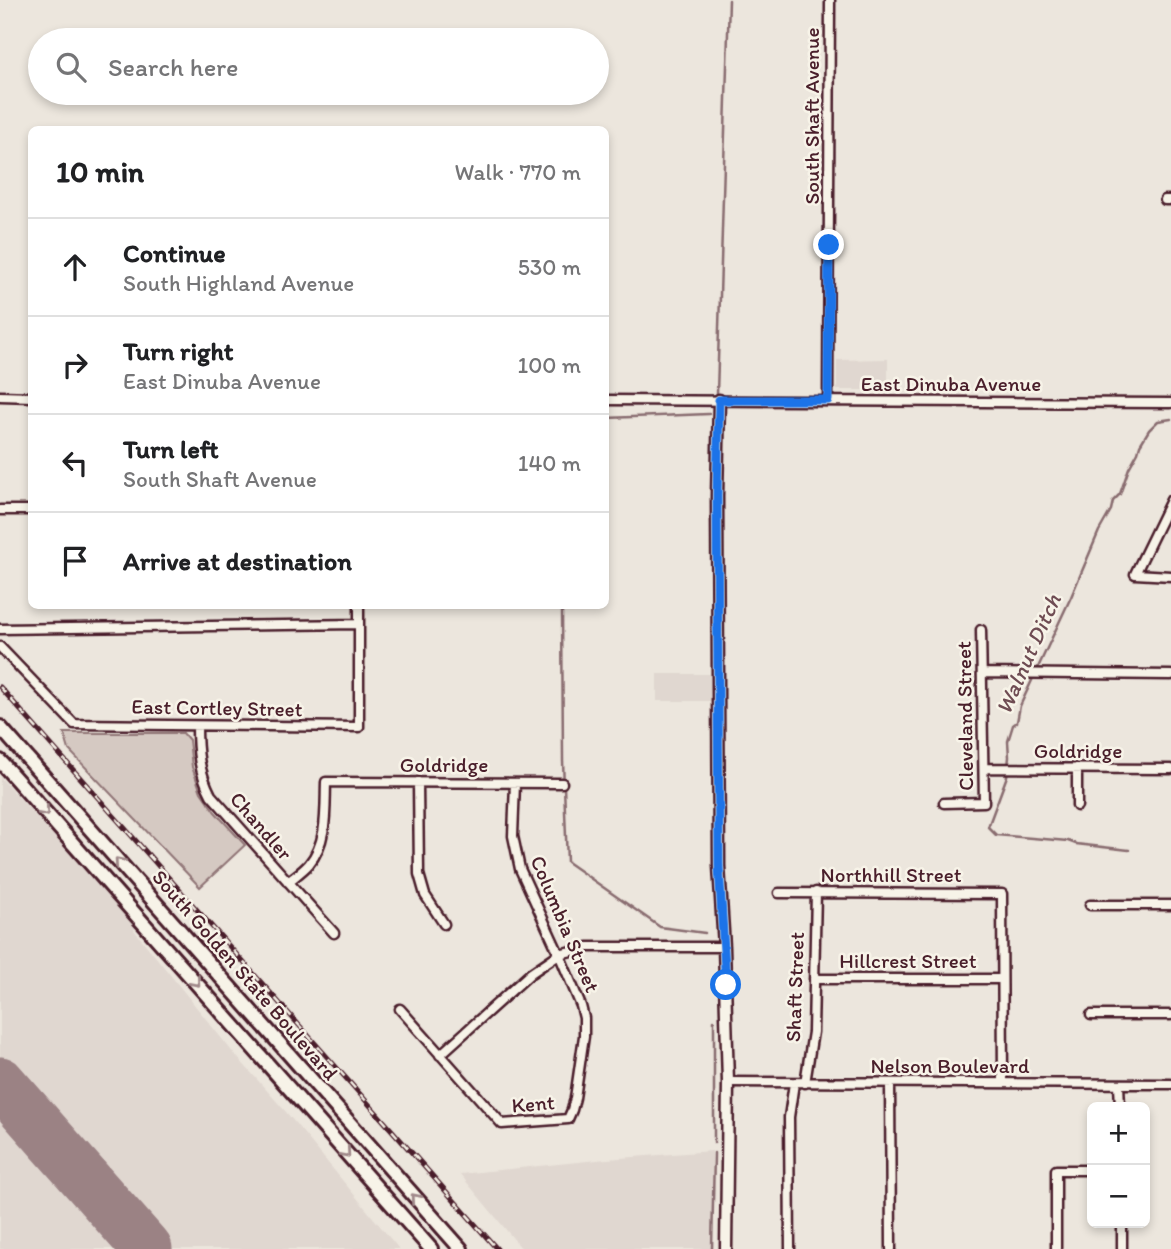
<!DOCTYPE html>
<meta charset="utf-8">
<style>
:root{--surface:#fff;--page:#f2f2f2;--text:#202124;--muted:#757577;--line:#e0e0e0}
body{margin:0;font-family:Itim,sans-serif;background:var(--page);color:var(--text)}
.controls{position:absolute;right:21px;bottom:21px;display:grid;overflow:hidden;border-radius:10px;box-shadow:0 4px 10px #0003}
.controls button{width:63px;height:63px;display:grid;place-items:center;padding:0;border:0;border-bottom:2px solid var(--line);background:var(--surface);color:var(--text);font:35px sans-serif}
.stop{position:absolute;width:21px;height:21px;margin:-16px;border:5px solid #1a73e8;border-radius:50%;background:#fff}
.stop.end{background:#1a73e8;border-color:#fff;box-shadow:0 2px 7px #0008}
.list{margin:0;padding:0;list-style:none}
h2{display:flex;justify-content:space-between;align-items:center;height:91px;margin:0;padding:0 28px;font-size:30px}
h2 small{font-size:23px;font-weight:400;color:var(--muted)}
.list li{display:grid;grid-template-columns:46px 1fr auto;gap:21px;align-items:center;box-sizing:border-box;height:98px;padding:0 28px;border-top:2px solid var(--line)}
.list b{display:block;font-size:26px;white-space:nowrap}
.list p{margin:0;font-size:23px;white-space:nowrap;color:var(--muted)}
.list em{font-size:23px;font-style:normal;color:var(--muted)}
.icon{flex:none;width:38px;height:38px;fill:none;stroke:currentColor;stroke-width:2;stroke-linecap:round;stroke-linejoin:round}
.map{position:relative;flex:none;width:1171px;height:1249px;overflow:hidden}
.search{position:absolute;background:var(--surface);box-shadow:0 4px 10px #0003;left:28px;top:28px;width:581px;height:77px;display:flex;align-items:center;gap:18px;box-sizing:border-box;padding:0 24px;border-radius:38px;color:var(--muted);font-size:26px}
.panel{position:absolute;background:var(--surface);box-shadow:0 4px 10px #0003;left:28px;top:126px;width:581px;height:483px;border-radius:10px}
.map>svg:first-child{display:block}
.built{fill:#e0d7d0}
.green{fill:#d5c9c2;stroke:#907476;stroke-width:2}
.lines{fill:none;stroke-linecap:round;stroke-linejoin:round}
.stream{stroke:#896c6f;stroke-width:2.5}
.runway{stroke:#9b8284;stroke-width:51}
.minor-casing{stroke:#4a1f2b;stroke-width:13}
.tertiary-casing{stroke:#4a1f2b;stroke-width:15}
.primary-casing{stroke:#4a1f2b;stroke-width:18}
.minor{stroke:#f7f3e8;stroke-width:8}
.tertiary{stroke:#f7f3e8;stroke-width:10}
.primary{stroke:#f7f3e8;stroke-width:12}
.rail-casing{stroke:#4a1f2b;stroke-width:5}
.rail{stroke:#f7f3e8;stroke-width:2.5;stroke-dasharray:8;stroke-linecap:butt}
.oneway{stroke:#a0898a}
.route{stroke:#1a73e8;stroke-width:9}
.labels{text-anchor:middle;stroke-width:5;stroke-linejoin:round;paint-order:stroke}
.street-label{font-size:21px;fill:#4a1f2b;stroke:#f7f3e8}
.water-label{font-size:23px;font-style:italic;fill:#6f4c53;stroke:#f7f3e8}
</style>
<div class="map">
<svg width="1171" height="1249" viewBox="0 0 1171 1249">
<rect width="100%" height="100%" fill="#ece6dd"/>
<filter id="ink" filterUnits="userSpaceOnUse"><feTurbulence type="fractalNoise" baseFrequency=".0143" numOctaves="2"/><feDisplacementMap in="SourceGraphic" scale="14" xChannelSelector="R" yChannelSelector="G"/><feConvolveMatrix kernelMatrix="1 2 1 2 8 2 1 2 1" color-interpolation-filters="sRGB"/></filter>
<g filter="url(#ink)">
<path class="built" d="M888,359V390H837V360Z
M657,674H713L714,701H657Z
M0,777L136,925L134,930L231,1050L286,1112L399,1249H0Z
M712,1151L713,1249H522L460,1174L607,1159Z"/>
<path class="green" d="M64,733H183L189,740L192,767L201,792L215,812L245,845L200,887L69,750Z"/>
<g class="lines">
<path class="stream" d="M717,394L729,0
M606,418L709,414
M562,606L563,761L567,862L660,927L705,933
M1129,850L1076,844L1068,841L996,835L988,827L1007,776L1009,757L1008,741L1013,725L1017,722L1020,706L1071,597L1099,531L1111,510L1113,501L1120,494L1129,468L1138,452L1140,445L1149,430L1158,421L1171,419
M714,1020V1143
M712,1249L714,1153"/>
<path class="runway" d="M0,1082L147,1249"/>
<g class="minor-casing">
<path id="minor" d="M1165,200H1171
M0,396L32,397
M606,400L1171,403
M828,400L830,0
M1171,500L1135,574L1171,576
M0,510H32
M0,629L359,624
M0,647L74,724L359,727V606
M982,673L1171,675
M197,726C197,751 199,772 211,795L334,933
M984,768L1171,769
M1077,768V806
M418,782L419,874L425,895L444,924
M944,803L984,802L981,630
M288,882C295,876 303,871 309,864C328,841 325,810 326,782L562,783
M779,893L1002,894L1003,1083
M1090,905H1171
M814,979H1002
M400,1009L502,1124L568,1119L572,1110L575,1098L584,1036V1018L581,1006L559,954L520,869L513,836L515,783
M1091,1015H1171
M440,1055L531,973L559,954L588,947H724
M728,1082L1171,1084
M805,1083L813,1032L816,892
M890,1083L891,1249
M1119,1084L1120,1107
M1122,1223V1249
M790,1249L789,1117L794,1083
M1056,1249V1170H1092"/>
</g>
<g class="tertiary-casing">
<path id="tertiary" d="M719,400L717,496L719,866L724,947L728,1082L726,1249"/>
</g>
<g class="primary-casing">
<path id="primary" d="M0,727L461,1249
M0,761L431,1249"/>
</g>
<use href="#minor" class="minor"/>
<use href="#tertiary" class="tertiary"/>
<use href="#primary" class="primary"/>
<g class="rail-casing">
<path id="rail" d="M0,687L497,1249"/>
</g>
<use href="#rail" class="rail"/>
</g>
<defs><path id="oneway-chevron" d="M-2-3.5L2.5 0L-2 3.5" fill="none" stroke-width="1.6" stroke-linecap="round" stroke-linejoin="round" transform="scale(1.75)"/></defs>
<g class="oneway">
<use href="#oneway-chevron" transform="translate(45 812) rotate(49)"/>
<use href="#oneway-chevron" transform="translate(119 862) rotate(-131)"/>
<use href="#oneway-chevron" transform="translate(196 982) rotate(49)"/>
<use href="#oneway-chevron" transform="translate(346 1153) rotate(49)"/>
<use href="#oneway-chevron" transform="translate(415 1198) rotate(-131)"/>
</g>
</g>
<g class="lines" filter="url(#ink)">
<path class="route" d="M726,985L719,866L717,496L719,400H828L829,245"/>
</g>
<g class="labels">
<g class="street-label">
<text transform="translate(812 116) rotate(-90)" y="7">South Shaft Avenue</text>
<text x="951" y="391">East Dinuba Avenue</text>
<text transform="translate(217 708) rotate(1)" y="7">East Cortley Street</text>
<text transform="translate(965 716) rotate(-91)" y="7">Cleveland Street</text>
<text x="1078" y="758">Goldridge</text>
<text x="444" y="772">Goldridge</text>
<text transform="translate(261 826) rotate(49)" y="7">Chandler</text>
<text x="891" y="882">Northhill Street</text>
<text transform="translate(565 924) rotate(67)" y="7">Columbia Street</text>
<text x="908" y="968">Hillcrest Street</text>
<text transform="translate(245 975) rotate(49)" y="7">South Golden State Boulevard</text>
<text transform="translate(795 987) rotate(-88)" y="7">Shaft Street</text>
<text x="950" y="1073">Nelson Boulevard</text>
<text transform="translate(533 1104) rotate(-5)" y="7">Kent</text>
</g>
<g class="water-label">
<text transform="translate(1028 654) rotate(-66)" y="8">Walnut Ditch</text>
</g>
</g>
</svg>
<div class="controls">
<button>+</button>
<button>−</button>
</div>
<div class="stop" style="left:726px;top:985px"></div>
<div class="stop end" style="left:829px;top:245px"></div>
<div class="search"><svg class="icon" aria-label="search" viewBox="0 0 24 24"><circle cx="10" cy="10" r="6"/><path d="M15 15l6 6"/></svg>Search here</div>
<section class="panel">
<h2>10 min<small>Walk · 770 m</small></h2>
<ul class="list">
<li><svg class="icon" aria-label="ahead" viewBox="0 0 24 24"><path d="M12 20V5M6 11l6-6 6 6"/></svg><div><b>Continue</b><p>South Highland Avenue</p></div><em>530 m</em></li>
<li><svg class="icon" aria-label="right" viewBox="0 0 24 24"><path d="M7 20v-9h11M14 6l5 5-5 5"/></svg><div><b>Turn right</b><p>East Dinuba Avenue</p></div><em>100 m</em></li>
<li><svg class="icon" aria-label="left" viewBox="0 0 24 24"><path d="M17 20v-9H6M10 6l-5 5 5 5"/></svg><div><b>Turn left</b><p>South Shaft Avenue</p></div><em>140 m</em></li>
<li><svg class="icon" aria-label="arrive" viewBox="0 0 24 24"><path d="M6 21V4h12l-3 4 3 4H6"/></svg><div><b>Arrive at destination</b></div></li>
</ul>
</section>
</div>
